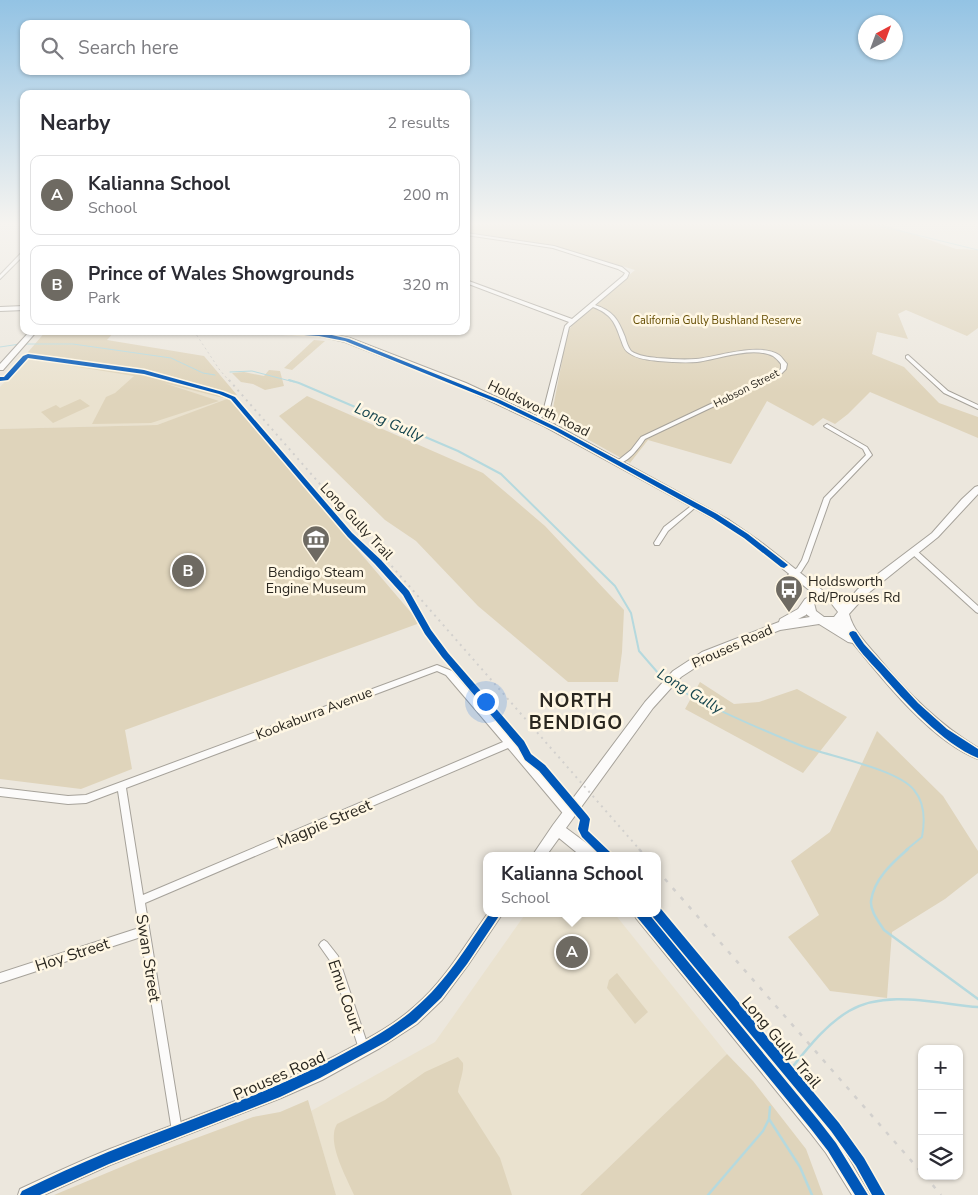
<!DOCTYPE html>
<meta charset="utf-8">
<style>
:root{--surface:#fff;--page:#f2f2f3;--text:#2b2b33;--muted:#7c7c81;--line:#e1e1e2;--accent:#6e6a62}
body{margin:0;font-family:"Nunito Sans",sans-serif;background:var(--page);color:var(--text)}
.controls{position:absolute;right:15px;bottom:15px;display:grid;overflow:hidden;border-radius:10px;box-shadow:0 1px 4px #0004}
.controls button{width:45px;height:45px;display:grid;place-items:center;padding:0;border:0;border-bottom:1px solid var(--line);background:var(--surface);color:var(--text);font:25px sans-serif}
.compass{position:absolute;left:858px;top:15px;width:45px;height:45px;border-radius:50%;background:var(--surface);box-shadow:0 1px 4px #0004;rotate:41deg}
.you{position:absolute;left:485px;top:701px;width:18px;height:18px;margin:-12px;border:4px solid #fff;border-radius:50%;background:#1a73e8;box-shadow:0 0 0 8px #1a73e833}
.badge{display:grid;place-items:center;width:32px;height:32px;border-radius:50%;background:var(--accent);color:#fff;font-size:16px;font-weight:700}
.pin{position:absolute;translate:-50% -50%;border:2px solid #fff;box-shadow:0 1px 5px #0006}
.popup{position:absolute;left:483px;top:852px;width:178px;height:65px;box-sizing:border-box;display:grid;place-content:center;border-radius:10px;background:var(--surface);filter:drop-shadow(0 1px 4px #0005);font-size:16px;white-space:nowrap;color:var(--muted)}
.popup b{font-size:19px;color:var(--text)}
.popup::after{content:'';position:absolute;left:50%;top:100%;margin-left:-10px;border:10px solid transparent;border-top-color:var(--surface)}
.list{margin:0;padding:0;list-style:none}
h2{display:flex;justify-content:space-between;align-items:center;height:65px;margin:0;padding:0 20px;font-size:21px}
h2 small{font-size:16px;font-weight:400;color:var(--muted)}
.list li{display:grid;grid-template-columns:32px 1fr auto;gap:15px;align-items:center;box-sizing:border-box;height:80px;margin:0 10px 10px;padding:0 10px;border:1px solid var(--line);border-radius:10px}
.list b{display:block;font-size:19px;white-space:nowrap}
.list p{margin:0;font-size:16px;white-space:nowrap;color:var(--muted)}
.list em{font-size:16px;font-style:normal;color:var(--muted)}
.icon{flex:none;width:28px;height:28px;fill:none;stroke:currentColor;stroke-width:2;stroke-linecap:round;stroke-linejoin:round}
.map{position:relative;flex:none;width:978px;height:1195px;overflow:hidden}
.search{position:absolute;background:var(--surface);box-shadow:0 1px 4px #0004;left:20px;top:20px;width:450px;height:55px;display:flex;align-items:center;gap:12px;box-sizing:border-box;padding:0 18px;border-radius:10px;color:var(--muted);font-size:19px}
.panel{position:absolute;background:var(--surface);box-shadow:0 1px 4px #0004;left:20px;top:90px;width:450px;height:245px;border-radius:10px}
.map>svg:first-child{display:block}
.built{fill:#eae2cf}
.green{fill:#dfd4bb}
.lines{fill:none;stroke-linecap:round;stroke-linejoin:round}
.stream-far2{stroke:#b5d9de;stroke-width:1}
.stream-far1{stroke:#b5d9de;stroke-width:2}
.stream{stroke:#b5d9de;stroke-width:2.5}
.street-casing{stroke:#a6a29a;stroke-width:2}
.secondary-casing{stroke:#a6a29a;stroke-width:2}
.street{fill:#fcfbfa;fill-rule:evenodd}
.secondary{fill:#fcfbfa;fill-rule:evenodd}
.rail-far2{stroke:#d2d0cd;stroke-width:1;stroke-dasharray:2 3;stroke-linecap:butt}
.rail-far1{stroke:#d2d0cd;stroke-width:2;stroke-dasharray:2 4.5;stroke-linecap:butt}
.rail{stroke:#d2d0cd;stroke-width:2.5;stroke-dasharray:4 8;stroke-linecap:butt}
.cycleway-casing{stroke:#fff7e4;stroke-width:3}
.cycleway{fill:#0057b8;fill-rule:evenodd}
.labels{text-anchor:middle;stroke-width:5;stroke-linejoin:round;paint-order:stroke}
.far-park-label{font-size:11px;fill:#644c01;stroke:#fff7e4}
.far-street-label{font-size:11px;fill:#2a2720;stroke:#fff7e4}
.street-label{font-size:14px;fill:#2a2720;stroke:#fff7e4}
.poi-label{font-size:14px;fill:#2a2720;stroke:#fff7e4}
.water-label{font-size:15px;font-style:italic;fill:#17464f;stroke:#fff7e4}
.near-street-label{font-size:16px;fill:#2a2720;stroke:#fff7e4}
.district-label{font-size:19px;font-weight:bold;letter-spacing:1px;fill:#2a2720;stroke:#fff7e4}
</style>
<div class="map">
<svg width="978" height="1195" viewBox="0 0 978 1195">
<rect width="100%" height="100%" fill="#ece7dd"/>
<path class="built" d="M26,359L142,373L227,400L157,425L0,429V387Z
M526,913H614L727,1054L580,1195H336L311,1111L435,1042Z"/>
<path class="green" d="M466,225H885L956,249L978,250V328L967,336L906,310L898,314L908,339L877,332L872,354L904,367L939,403L978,417V438L870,392L848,414L835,424L823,418L813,426L767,401L731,464L648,440L630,463L548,417L553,408L563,356L561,355L567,333L573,324L635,270L553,246L466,232Z
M46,331H115L107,340L204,356L237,395L221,393L227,399H229L420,623L125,730L132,769L81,789L0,779V429L157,425L227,399L164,383L219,401L151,423L92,424L106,397L115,393L134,376L23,358Z
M314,340L325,341L292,370L284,368Z
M269,370L280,371L284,386L265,390L253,384L241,382L232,373L244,372L264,376Z
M307,396L483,473L545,526L624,610L622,652L618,682H568L478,606L416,541L385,520L279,416Z
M80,399L90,406L53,423L41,412L56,405L60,408Z
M700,682L734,704L759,702L797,689L847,717L803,773L685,709Z
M877,731L943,796L978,851V873L945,899L892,932L887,998L830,991L788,937L819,915L791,861L830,832Z
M617,973L648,1012L635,1024L607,988L609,980Z
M727,1054L753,1081L806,1149L823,1195H580Z
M458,1057L463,1063C464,1073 459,1082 458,1092L500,1158L512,1195H354C346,1176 326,1142 337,1124L385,1100L425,1072Z
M308,1100L336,1195H54L145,1157L253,1117L280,1112Z"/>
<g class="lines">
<path class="stream-far2" d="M876,225L978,250
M25,344H73L171,358L203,373L215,375
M0,347L20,344
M230,372L252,371L294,382"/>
<path class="stream-far1" d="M289,380L299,383L458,451L501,474L615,586L631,613L639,651L665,681
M671,685C713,709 757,728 802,746C828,756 898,769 914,790C925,803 925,821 922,837L906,850"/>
<path class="stream" d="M908,849C892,863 874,879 871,901C870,911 879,922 884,930L978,999
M794,1065C810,1045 827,1024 849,1011C886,989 938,1004 978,1007
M769,1119L800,1167L812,1195
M708,1195L763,1131L769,1119L770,1107"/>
<g class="street-casing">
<path id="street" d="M466,233L554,246L622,267L629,273L627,278L595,305C613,311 618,319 625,337C626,341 628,347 631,351C638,356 649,357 657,358C670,359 683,360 696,359C717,357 760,342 779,355C782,357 784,361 787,364L786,369L780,375L645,439C639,448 627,464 616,464V462L631,450L641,437L776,373L781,369V364C779,361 776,358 773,356C752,346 719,359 697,362C684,363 671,362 658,361C649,360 637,359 629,353C624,350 623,345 621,340C615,322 611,314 593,307L569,327L550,408L539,420H535V418L544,408L565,326L569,322L466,283V280L572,319L623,276L625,273L618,269L553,248L466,235Z
M23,251H24V255L0,279V275Z
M908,355L948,391L978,405V409L944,393L906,358V356Z
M827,424L867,447L872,455L830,499L808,561L801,572L791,578L788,575L797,568L802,560L824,498L866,455L863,449L825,427L824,426Z
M695,503L698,505L697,506L668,531L659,545H655L654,543L664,527Z
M912,550H916L978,606V613L976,612L912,554L911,552Z
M437,665L452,671L572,811L573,814L572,817L569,818L566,817L508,748L145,903L182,1131L181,1135L177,1136L173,1135L172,1131L141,937L0,983V973L139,928L118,791L86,803L68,804L0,796V788L68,796L86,795ZM437,671L446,675L503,742L143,895L126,788Z
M324,940L327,942L338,956L369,1049L368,1053L364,1054L360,1053L359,1049L331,962L319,945L321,942Z"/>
</g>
<g class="secondary-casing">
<path id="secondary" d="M24,306V310L0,311V307Z
M30,331H37L3,370H0V364Z
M271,331L319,332L350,338L466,383L550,422L729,520L758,540L826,593L838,597L845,604L858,589L932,533L962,499L975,487L978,486V494L938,537L866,595L849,614C853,630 865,642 876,655C905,691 938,724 978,748V759C932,742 883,680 853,643L848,642L819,624L780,630L710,658L681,677L653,708L566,828L597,851L598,856H581L559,838L546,856H532L553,825L645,702L673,671L702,652L779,622L780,619L798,609L805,599L814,594L752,544L723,524L544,426L460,387L345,342L319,336L274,333ZM821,600L831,603L838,612L834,617H824L816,611L814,603ZM806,614L810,617L798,619L806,615Z
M488,913H503L468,965L442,1000L417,1024L380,1048L322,1080L281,1098L110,1165L44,1195H18L20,1189C50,1175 80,1161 110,1149C186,1119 263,1094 335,1056C363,1041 392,1027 415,1006C445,980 465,945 488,913Z
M634,913H650L821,1119L838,1141L870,1195H852L826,1153L809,1131L636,918Z"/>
</g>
<use href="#street" class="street"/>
<use href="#secondary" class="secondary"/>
<path class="rail-far2" d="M194,331L219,369L230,382"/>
<path class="rail-far1" d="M229,380L640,850"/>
<path class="rail" d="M639,849L645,856
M657,870L922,1173
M925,1176L941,1195"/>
<g class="cycleway-casing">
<path id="cycleway" d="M272,331L319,332L349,339L500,400L558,428L717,514L748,534L788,565L784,568L781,567L744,538L713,518L554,430L496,402L345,341L319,336L274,333Z
M28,354L144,370L223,392L235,397L352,533L381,560L409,591L431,630L448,653L524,741L531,754L545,765L588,816L590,819L588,831L611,853L613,856H601L582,837L578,829L580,820L539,771L525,760L518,747L442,657L425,634L403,595L375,564L348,537L231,399L219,394L144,374L28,358L8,380L0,381V377H4L23,356Z
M853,631L856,632L864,644L918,703L947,729L978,749V758C943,744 904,701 880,673C869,661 857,649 849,634L850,632Z
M657,908L661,909L839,1123L864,1158L885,1195H872L856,1166L831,1131L653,917L652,913H657Z
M490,913H501L467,964L441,998L416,1022L388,1041L320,1078L280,1097L109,1164L40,1195H20L22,1191C50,1177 79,1164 108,1152C184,1121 262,1096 335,1058C363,1043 392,1029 415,1008C446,982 467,946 490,913Z
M636,913H648L819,1121L836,1143L868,1195H855L828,1151L811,1129L637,917Z"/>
</g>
<use href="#cycleway" class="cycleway"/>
</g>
<linearGradient id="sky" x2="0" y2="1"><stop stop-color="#93c3e4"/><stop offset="0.57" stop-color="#f6f4f0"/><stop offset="1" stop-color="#f6f4f0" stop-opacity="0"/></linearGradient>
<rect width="978" height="392" fill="url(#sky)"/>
<defs>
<g id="museum-pin" transform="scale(1.4375)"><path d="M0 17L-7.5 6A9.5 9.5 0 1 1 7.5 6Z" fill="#6e6a62" stroke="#fff7e4"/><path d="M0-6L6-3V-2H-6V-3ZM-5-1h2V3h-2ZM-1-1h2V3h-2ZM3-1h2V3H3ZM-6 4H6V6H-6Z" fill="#fff"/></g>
<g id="bus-pin" transform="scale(1.4375)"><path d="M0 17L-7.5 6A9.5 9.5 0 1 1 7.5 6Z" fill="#6e6a62" stroke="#fff7e4"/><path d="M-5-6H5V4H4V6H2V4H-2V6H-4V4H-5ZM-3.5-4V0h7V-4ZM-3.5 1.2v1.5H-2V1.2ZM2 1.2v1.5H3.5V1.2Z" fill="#fff"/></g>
</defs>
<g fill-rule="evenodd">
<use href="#museum-pin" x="316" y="539"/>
<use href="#bus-pin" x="789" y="589"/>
</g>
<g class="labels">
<g class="far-park-label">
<text x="717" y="324">California Gully Bushland Reserve</text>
</g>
<g class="far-street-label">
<text transform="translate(746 388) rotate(-27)" y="4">Hobson Street</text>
</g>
<g class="street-label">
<text transform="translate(539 408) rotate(26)" y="5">Holdsworth Road</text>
<text transform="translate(357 521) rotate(47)" y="5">Long Gully Trail</text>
<text transform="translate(732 646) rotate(-24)" y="5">Prouses Road</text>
<text transform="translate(314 713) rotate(-21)" y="5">Kookaburra Avenue</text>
</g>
<g class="poi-label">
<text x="316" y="577">Bendigo Steam<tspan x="316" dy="16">Engine Museum</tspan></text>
<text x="808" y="586" text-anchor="start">Holdsworth<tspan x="808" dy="16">Rd/Prouses Rd</tspan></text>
</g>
<g class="water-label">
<text transform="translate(389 422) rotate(24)" y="5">Long Gully</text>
<text transform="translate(690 691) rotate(31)" y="5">Long Gully</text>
</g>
<g class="near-street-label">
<text transform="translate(324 823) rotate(-23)" y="6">Magpie Street</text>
<text transform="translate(72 954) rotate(-18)" y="6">Hoy Street</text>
<text transform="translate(149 958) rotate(81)" y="6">Swan Street</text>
<text transform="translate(346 996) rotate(71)" y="6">Emu Court</text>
<text transform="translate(782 1042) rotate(50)" y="6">Long Gully Trail</text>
<text transform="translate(279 1075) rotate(-24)" y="6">Prouses Road</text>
</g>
<g class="district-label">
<text x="576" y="707">NORTH<tspan x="576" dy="22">BENDIGO</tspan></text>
</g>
</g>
</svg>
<div class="controls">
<button>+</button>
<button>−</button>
<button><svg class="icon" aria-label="layers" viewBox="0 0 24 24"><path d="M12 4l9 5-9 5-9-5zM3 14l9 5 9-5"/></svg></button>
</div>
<svg class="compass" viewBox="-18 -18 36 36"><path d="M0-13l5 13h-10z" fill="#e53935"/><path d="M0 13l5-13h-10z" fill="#7c7c81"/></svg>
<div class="you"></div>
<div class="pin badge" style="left:572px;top:952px">A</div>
<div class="popup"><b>Kalianna School</b>School</div>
<div class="pin badge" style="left:188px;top:571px">B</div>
<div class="search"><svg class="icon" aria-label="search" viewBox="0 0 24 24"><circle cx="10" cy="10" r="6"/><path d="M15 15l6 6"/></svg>Search here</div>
<section class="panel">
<h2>Nearby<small>2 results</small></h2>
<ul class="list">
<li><span class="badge">A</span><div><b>Kalianna School</b><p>School</p></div><em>200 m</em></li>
<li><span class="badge">B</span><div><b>Prince of Wales Showgrounds</b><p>Park</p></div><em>320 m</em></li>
</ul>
</section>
</div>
